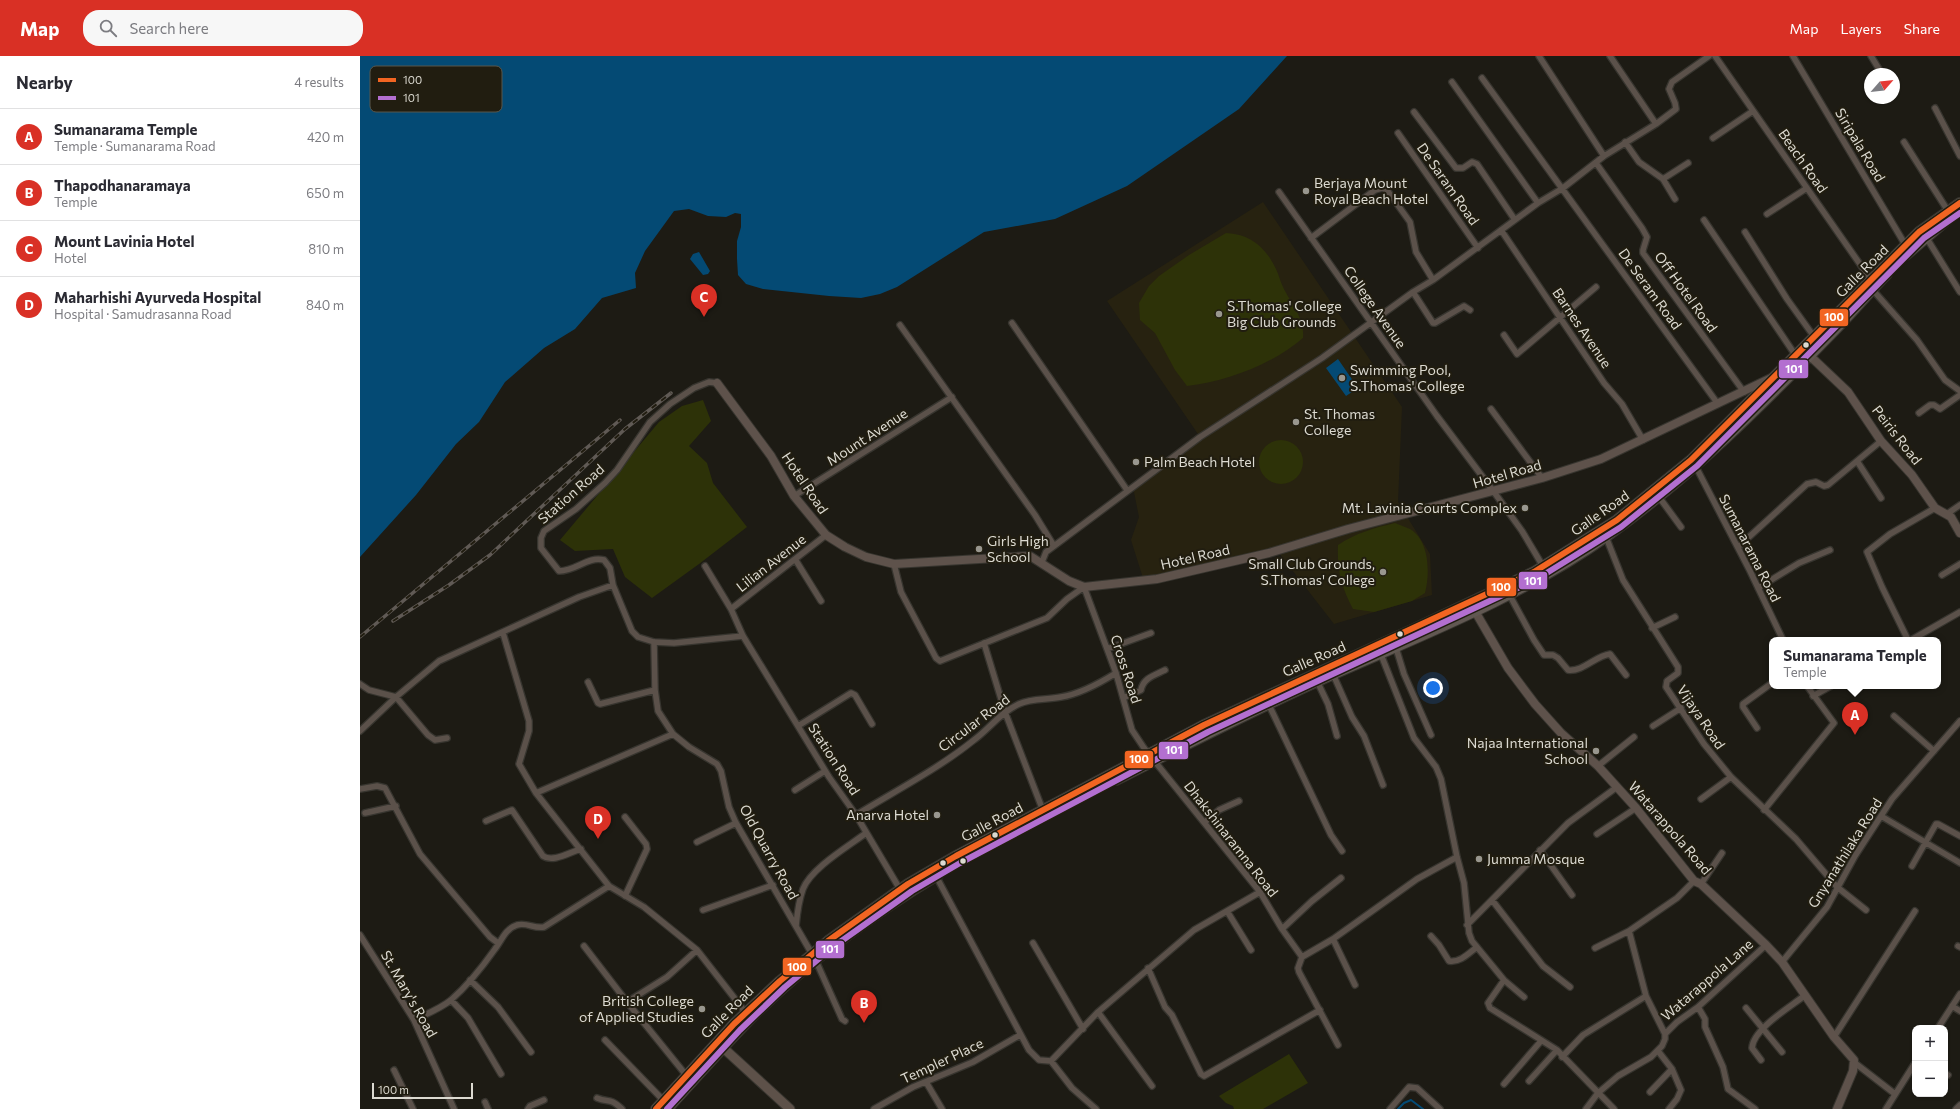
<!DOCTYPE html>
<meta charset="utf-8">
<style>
:root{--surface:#fff;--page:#f7f7f7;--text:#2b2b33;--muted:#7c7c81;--line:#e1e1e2;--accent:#d93025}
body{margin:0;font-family:Commissioner,sans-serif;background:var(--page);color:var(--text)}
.controls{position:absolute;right:12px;bottom:12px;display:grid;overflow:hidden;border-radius:8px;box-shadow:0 1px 3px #0004}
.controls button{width:36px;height:36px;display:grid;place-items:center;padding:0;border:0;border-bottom:1px solid var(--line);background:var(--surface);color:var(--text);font:20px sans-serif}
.compass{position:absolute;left:1504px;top:12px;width:36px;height:36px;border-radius:50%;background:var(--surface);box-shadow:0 1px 3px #0004;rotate:62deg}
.scale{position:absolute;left:12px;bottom:10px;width:101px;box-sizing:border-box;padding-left:4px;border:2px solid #dcdad1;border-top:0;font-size:11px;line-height:14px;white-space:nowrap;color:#dcdad1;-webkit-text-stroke:3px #211d10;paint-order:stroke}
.you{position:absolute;left:1073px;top:632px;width:14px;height:14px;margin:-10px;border:3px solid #fff;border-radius:50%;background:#1a73e8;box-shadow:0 0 0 6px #1a73e833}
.badge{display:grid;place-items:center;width:26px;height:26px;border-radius:50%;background:var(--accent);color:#fff;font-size:13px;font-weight:700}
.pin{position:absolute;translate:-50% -33px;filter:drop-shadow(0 1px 2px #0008)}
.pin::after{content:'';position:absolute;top:21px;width:14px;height:12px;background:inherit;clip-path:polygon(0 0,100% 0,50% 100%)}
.popup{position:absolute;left:1409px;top:581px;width:172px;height:52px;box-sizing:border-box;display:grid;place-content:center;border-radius:8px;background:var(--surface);filter:drop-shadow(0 1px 3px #0005);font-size:13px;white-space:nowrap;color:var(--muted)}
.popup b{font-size:15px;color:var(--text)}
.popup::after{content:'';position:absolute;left:50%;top:100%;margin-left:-8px;border:8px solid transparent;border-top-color:var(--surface)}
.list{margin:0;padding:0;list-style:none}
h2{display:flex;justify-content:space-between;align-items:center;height:52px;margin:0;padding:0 16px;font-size:17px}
h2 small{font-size:13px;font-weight:400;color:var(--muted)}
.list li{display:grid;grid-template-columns:26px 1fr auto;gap:12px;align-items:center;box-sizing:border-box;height:56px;padding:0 16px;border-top:1px solid var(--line)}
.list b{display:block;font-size:15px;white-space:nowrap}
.list p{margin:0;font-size:13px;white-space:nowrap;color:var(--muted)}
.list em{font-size:13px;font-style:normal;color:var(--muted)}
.icon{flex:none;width:22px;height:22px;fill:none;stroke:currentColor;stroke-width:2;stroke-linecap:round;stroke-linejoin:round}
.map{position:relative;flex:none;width:1600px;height:1053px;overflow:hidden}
header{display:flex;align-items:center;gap:24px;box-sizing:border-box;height:56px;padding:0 20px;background:var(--accent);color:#fff}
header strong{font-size:19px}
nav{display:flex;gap:22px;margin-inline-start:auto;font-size:14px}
.search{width:280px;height:36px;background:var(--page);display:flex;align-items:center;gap:10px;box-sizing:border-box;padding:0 14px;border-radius:16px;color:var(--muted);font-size:15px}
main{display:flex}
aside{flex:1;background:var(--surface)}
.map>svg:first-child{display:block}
.built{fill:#272210}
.green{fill:#2d3208}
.water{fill:#044a74}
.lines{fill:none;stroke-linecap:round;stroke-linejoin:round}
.stream{stroke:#044a74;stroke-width:2}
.street-casing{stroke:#37352f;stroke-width:8}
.secondary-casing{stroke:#37352f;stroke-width:10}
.primary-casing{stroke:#37352f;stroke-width:11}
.highway-casing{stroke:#37352f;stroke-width:12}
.street{stroke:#5b514a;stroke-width:5.5}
.secondary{stroke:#5e524b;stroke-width:8}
.primary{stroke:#5d5149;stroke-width:9}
.highway{stroke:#615852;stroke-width:10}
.rail-casing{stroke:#605a55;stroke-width:3.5}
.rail{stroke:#211d10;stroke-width:2;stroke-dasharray:6;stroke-linecap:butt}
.bus-1-casing{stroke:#211d10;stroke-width:9}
.bus-2-casing{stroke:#211d10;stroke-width:9}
.bus-1{stroke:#f26522;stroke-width:6}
.bus-2{stroke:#b36fd0;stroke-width:6}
.poi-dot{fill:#99978f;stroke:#211d10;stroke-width:1.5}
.bus-dot{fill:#dcdad1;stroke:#211d10;stroke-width:1.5}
.labels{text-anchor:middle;stroke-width:4;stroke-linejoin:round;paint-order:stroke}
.street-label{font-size:14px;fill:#dcdad1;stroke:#211d10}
.poi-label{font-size:14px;fill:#dcdad1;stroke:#211d10;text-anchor:start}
.key{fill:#211d10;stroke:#59564a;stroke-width:1}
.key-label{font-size:11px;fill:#dcdad1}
.line-badge{stroke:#211d10;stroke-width:1.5}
.badge-label{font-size:11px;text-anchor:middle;font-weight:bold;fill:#fff}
</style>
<header>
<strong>Map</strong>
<div class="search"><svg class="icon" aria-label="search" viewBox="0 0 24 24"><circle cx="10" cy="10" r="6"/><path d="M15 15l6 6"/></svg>Search here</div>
<nav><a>Map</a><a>Layers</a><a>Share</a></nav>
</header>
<main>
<aside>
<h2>Nearby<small>4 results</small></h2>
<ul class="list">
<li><span class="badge">A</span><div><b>Sumanarama Temple</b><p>Temple · Sumanarama Road</p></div><em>420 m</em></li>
<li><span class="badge">B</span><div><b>Thapodhanaramaya</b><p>Temple</p></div><em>650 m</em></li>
<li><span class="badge">C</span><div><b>Mount Lavinia Hotel</b><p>Hotel</p></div><em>810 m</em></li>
<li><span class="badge">D</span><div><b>Maharhishi Ayurveda Hospital</b><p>Hospital · Samudrasanna Road</p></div><em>840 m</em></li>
</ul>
</aside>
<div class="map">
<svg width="1600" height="1053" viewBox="0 0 1600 1053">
<rect width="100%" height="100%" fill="#1d1b14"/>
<path class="built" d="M903,146L1042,351L1038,446L1070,498L1072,539L974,568L915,492L783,522L771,484L779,461L773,431L840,381L747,245Z"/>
<path class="green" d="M866,177C891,178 906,192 916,213C919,219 920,225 923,231C931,248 945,262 943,282C913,308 866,326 827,330L815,314L795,277L780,264L779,247L789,230L799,220L829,199Z
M343,344L351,365L329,390L347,407L353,427L387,471L339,508L292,542L265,521L253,493L215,495L200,484L299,366L322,350Z
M899 406a22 22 0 1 1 44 0a22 22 0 1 1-44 0Z
M1035,467C1040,469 1045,471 1050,473C1070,485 1070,518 1065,537L1052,545L1014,556L993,553C981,530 977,515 978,489C996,477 1014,472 1035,467Z
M929,998L948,1027L903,1053H874L873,1050L866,1047L859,1040Z"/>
<path class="water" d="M0,0H927L879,53L767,130L695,163L624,176L537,231L520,238L501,242L469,240L403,233L386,228L378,219L377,203V185L381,171V158L375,157L366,161L348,160L329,153L314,155L285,195L275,217L276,232L242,242L215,273L184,292L145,326L119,366L96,388L56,439L0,501Z
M339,196L350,215L348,218L343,219L330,203L333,198Z
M978,303L998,332L986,340L966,312Z"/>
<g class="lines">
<path class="stream" d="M1038,1053L1044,1047L1051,1044L1063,1053"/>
<g class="street-casing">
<path id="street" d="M1179,0L1244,100
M1250,0L1296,68
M1355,0L1511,224
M1433,0L1546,190
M1511,0L1522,18
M1122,22L1358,348
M1092,26L1178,147
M1575,52L1600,100
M1054,56L1096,112H1103L1112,106L1117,108L1155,164
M1038,77L1118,192
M1353,82L1393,55
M1265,86L1279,106L1303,123L1315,143
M1544,86L1588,155
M1236,107L1282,172L1287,181L1283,194V197L1384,336
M1303,123L1328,107
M919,136L1077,360L1134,436L1162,475L1184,512
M1407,158L1447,132
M1344,164L1436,300
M1141,174L1244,327L1262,348L1283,384
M1385,176L1427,243L1455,282
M1566,181L1600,236
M951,182L1015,134L1022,132L1027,134L1050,166L1056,196L1073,224
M1512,233L1557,284L1585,324L1600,335
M1053,236L1073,267H1075L1104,250L1110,254
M652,267L767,434
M540,269L675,459L694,490
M1144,279L1157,298L1236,231
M357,327L349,326L334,332L310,348L290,366L257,414L245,427L216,453L184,475L181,482V492L199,515C217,515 227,500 244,504L250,512L253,529L272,575L278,581L294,586L314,587L383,580
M1131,353L1182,422
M1559,357L1570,349H1574L1580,353L1600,339
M1497,405L1521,442
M1336,411L1390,515L1423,584
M434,440L592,341
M1299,441L1321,471
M1587,458L1600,449
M1246,481L1263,524L1318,611V617L1307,625L1306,631L1344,688L1371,721L1436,783L1477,831L1506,854
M1378,491L1447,428L1456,426L1464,430L1468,429L1521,385
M435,503L461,545
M682,506L686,496L694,490L840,381L962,302L1053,236L1073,224L1178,147L1203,132L1244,100L1296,68L1316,53L1315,47L1309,33L1312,26L1349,0
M534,508L541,536L576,602L580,605L687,562L707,543L724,531L756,617L772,674L784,692L900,836L922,873L942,901L938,912L939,916L978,989
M345,510L371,553L383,580L469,721L496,759L541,835
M1582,519L1600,508
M1398,532L1439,507L1470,494
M1149,538L1174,584L1184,599H1193L1198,602L1208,614C1223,616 1235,600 1250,598L1266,619
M371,553L466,479
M1292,572L1315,561
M143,577L169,665V675L159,708L176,737L249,830L284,851L337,894L386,957
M1548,584L1522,531L1507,496L1530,478L1575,452
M1551,584L1600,556
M294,586L295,634L298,655L313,678L329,691L357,708L361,715L369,751L376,767L452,898
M624,587L645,656L682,752
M1036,592L1044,618L1071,679
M747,593L791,577
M1020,596L1054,682L1076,711L1081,723L1097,801L1104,827L1109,877L1112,885L1144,924L1164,941
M973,618L992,661L1004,680L1023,729
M957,625L968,648L977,680
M228,626L238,647L240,648L295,634
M0,628L9,634L36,641L68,679L75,684L87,682
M1453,640L1471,630
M763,642L781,634C783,622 795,619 805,614
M908,647L971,779L982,795
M1534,660L1574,695
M438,670L491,637L495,639L512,668
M1293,670L1321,652
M1397,672L1383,651V648L1412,627
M0,675L36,641L79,605L219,541L253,529
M1238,710L1274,681
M0,733L17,730L25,732L60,798L130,881L138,887
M435,734L465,715
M176,737L313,678
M1341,743L1371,721
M1404,754L1474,667L1447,630
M5,757L36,750
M496,759C535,735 578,713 614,684C630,672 641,656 659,648C672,642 687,644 701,641C720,638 740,627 756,617
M1521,760L1600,807
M126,765L152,754L183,800C193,807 210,796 221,793
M845,766L859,754L879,745
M1237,778L1276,752
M337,786L376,767
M1180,794L1212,839
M1552,810L1576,768H1578L1600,780
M576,820L669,994L679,1004L691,1005L712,1032L736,1053
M1341,828L1362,797
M265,840L287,793L286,788L265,761
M1132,844L1183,910L1210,931
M343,854L413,829
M867,855L891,894
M1107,869L1208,767L1257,731
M436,870C437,859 439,844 443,833C451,812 489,790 506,777
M922,873L952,845L981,822
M0,879L54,964L94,1053
M1071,880L1079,889L1089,905C1100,907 1109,897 1117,891
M973,883L995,929
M673,887L723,973
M224,890L267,946L326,1019
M1598,890L1600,891
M1235,892L1269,875
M942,901L973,883L1057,823L1097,801
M456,905L482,963L485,965
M1422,906L1467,851L1495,800L1532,743L1600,665
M788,912L805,951L812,959L841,1018L844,1020L960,954
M110,924L138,951L171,996
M1144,924L1128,947L1130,952L1197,994L1254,1053
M91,944L108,962L141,1018
M267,946L307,921L337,894
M1592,950L1600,955
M1338,951L1345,963V971L1363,1011L1368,1033L1395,1053
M1386,952L1422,996
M738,956L792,1030
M54,964C66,958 80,953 91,944C107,930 123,910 135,893C142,884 145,873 157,869C167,866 174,873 184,871L249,830
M1578,972L1600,938
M1305,978L1317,966L1338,951L1406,889
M1474,981L1555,855
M245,984L304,1045
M1298,995L1312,1013L1321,1034L1317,1043L1309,1053
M1202,1001L1223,979L1286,940
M1401,1004L1392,992C1393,973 1430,951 1444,940
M691,1005L738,956L834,874L900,836
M1495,1007L1535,1038
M34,1014L53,1053
M1585,1017L1588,1019
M1169,1025L1197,994
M566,1026L582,1053
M1144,1028L1181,985
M1290,1036L1312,1013
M237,1042C249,1047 249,1041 262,1053
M125,1046L128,1053
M168,1053L170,1050L184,1044
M514,1053L553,1031L613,1006L660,979
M1030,1053L1049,1031L1057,1032L1080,1053
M1226,1053L1238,1037L1258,1020L1291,1001L1302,990L1305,983V978L1286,940L1269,875L1317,842L1334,825
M1526,1053L1555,1007
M1596,1053L1600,1049"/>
</g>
<g class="secondary-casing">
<path id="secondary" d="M1449,299L1488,336L1521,385L1552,419L1575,452L1591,461L1600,477
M357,327L411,400L434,440L466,479L485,491L506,501L534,508L670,500L709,525L724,531L797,523L909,497L988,473L1182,422L1241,403L1411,322
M1112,550L1148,612L1175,648L1201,677L1238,710L1276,752L1334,825L1341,828L1406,889L1422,906L1474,981L1494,1004L1493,1015L1477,1053"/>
</g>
<g class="primary-casing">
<path id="primary" d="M359,988L430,1053"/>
</g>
<g class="highway-casing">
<path id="highway" d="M1546,199L1587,164
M756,724C826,689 895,653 967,621C1062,579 1161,541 1247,480C1330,421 1402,349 1473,276C1492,257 1509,236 1527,218
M296,1053L374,968L420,925L468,885L548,828L596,800L844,669L1054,573L1174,516L1257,464L1331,404L1559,176L1600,147
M307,1053C337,1021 365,988 396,957C450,904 514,857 579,818"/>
</g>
<use href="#street" class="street"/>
<use href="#secondary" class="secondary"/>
<use href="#primary" class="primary"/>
<use href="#highway" class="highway"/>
<g class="rail-casing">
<path id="rail" d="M33,565L89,529L130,499L265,373L311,337
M0,581L260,364"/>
</g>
<use href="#rail" class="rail"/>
<g class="bus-1-casing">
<path id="bus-1" d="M296,1053L374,968L420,925L468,885L548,828L596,800L844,669L1174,516L1257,464L1331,404L1559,176L1600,147"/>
</g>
<g class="bus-2-casing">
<path id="bus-2" d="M307,1053L380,974L425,931L473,891L552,835L600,807L848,676L1177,523L1261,471L1337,410L1564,182L1600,157"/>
</g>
<use href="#bus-1" class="bus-1"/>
<use href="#bus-2" class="bus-2"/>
</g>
<g class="poi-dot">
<circle cx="946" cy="135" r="4"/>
<circle cx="859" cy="258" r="4"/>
<circle cx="982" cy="322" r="4"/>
<circle cx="936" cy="366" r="4"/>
<circle cx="776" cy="406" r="4"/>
<circle cx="1165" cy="452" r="4"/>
<circle cx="619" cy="493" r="4"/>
<circle cx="1023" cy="516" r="4"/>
<circle cx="1236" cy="695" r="4"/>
<circle cx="577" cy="759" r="4"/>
<circle cx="1119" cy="803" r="4"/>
<circle cx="342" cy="953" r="4"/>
</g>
<g class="bus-dot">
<circle cx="1446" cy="289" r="3.5"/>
<circle cx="1040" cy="578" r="3.5"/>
<circle cx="635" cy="779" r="3.5"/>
<circle cx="603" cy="805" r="3.5"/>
<circle cx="583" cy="807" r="3.5"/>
</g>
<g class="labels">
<g class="street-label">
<text transform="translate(1500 89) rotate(59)" y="5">Siripala Road</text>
<text transform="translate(1443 105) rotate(55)" y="5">Beach Road</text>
<text transform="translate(1088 128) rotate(55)" y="5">De Saram Road</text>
<text transform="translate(1502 215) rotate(-45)" y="5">Galle Road</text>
<text transform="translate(1290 233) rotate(54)" y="5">De Seram Road</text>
<text transform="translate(1326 236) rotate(54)" y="5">Off Hotel Road</text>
<text transform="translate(1015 251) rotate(55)" y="5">College Avenue</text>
<text transform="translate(1222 272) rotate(56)" y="5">Barnes Avenue</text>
<text transform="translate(1537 379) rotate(52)" y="5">Peiris Road</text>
<text transform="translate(507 381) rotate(-33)" y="5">Mount Avenue</text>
<text transform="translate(1147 418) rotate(-16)" y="5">Hotel Road</text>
<text transform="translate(445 427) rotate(56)" y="5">Hotel Road</text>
<text transform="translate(211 438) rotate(-41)" y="5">Station Road</text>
<text transform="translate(1240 457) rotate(-35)" y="5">Galle Road</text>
<text transform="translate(1390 492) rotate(63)" y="5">Sumanarama Road</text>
<text transform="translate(835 501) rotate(-13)" y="5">Hotel Road</text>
<text transform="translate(411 507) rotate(-38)" y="5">Lilian Avenue</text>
<text transform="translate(954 603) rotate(-24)" y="5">Galle Road</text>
<text transform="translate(766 613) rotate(72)" y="5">Cross Road</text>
<text transform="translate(1341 661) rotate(56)" y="5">Vijaya Road</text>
<text transform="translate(614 667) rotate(-37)" y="5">Circular Road</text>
<text transform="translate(474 703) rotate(57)" y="5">Station Road</text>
<text transform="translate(632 766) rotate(-28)" y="5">Galle Road</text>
<text transform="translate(1310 772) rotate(49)" y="5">Watarappola Road</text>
<text transform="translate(871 783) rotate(52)" y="5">Dhakshinaramna Road</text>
<text transform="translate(409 796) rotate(61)" y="5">Old Quarry Road</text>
<text transform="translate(1485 797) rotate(-58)" y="5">Gnyanathilaka Road</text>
<text transform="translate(1347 924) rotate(-41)" y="5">Watarappola Lane</text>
<text transform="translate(49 938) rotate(60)" y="5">St. Mary's Road</text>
<text transform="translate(367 956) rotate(-45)" y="5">Galle Road</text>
<text transform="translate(582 1005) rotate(-25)" y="5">Templer Place</text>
</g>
<g class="poi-label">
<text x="954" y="132">Berjaya Mount<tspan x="954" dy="16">Royal Beach Hotel</tspan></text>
<text x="867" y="255">S.Thomas' College<tspan x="867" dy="16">Big Club Grounds</tspan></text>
<text x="990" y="319">Swimming Pool,<tspan x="990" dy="16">S.Thomas' College</tspan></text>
<text x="944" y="363">St. Thomas<tspan x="944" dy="16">College</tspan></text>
<text x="784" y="411">Palm Beach Hotel</text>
<text x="1157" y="457" text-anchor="end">Mt. Lavinia Courts Complex</text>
<text x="627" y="490">Girls High<tspan x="627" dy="16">School</tspan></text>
<text x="1015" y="513" text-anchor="end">Small Club Grounds,<tspan x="1015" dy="16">S.Thomas' College</tspan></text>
<text x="1228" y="692" text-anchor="end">Najaa International<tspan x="1228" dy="16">School</tspan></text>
<text x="569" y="764" text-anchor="end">Anarva Hotel</text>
<text x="1127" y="808">Jumma Mosque</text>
<text x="334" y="950" text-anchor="end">British College<tspan x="334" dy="16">of Applied Studies</tspan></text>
</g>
</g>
<rect x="10" y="10" width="132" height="46" rx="6" class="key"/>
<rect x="18" y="22" width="18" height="4" fill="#f26522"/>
<rect x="18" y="40" width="18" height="4" fill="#b36fd0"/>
<g class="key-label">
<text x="43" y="28">100</text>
<text x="43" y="46">101</text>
</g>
<g class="line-badge">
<rect x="1459" y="252" width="30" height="19" rx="4" fill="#f26522"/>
<rect x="1418" y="303" width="31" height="20" rx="4" fill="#b36fd0"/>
<rect x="1158" y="515" width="30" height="19" rx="4" fill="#b36fd0"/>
<rect x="1126" y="521" width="31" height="20" rx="4" fill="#f26522"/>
<rect x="798" y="685" width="31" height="19" rx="4" fill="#b36fd0"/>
<rect x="764" y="694" width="30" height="19" rx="4" fill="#f26522"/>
<rect x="455" y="884" width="30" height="19" rx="4" fill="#b36fd0"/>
<rect x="422" y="901" width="30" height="19" rx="4" fill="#f26522"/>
</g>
<g class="badge-label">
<text x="1474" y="265">100</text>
<text x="1434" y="317">101</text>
<text x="1173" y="529">101</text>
<text x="1141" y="535">100</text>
<text x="814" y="698">101</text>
<text x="779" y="707">100</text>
<text x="470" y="897">101</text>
<text x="437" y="915">100</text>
</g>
</svg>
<div class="controls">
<button>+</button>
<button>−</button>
</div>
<svg class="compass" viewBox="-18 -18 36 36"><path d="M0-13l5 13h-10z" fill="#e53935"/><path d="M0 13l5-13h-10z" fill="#7c7c81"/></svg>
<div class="scale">100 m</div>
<div class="you"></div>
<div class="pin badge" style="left:1495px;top:679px">A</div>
<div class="popup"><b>Sumanarama Temple</b>Temple</div>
<div class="pin badge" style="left:504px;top:967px">B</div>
<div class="pin badge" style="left:344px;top:261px">C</div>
<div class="pin badge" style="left:238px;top:783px">D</div>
</div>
</main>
